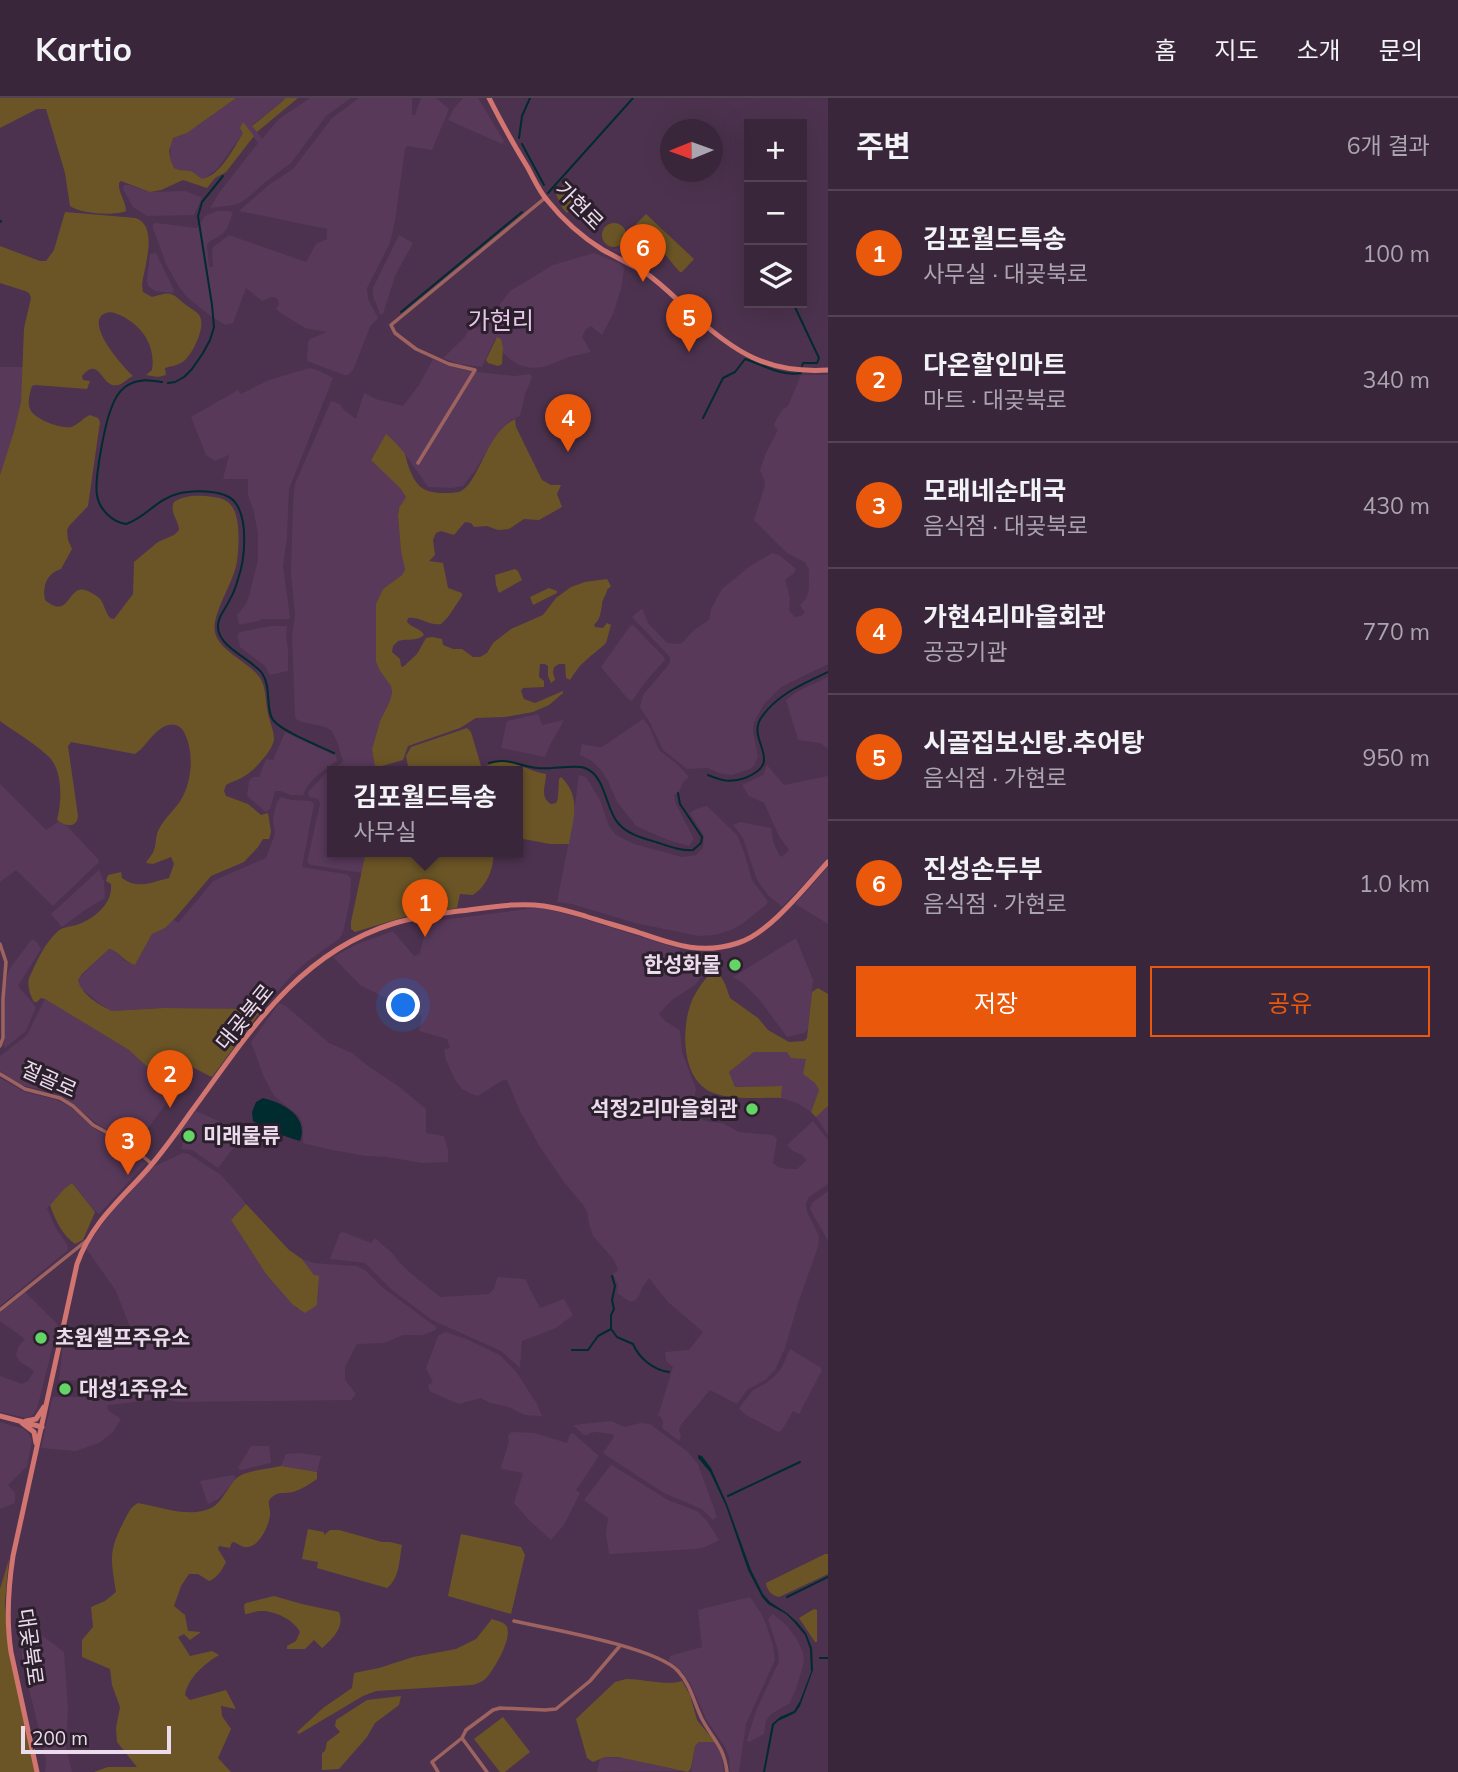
<!DOCTYPE html>
<html lang="ko">
<meta charset="utf-8">
<style>
:root{--surface:#39263a;--page:#443245;--text:#f1f3f6;--muted:#aba5af;--line:#534354;--accent:#ea580c}
body{margin:0;font-family:Mulish,"Noto Sans KR",sans-serif;background:var(--page);color:var(--text)}
.controls{position:absolute;right:21px;top:21px;display:grid;overflow:hidden;border-radius:0px;box-shadow:0 7px 28px #0002}
.controls button{width:63px;height:63px;display:grid;place-items:center;padding:0;border:0;border-bottom:2px solid var(--line);background:var(--surface);color:var(--text);font:35px sans-serif}
.compass{position:absolute;left:660px;top:21px;width:63px;height:63px;border-radius:50%;background:var(--surface);box-shadow:0 7px 28px #0002;rotate:269deg}
.scale{position:absolute;left:21px;bottom:18px;width:150px;box-sizing:border-box;padding-left:7px;border:4px solid #ebdbec;border-top:0;font-size:19px;line-height:24px;white-space:nowrap;color:#ebdbec;-webkit-text-stroke:5px #2b1f2c;paint-order:stroke}
.you{position:absolute;left:404px;top:908px;width:24px;height:24px;margin:-18px;border:5px solid #fff;border-radius:50%;background:#1a73e8;box-shadow:0 0 0 10px #1a73e833}
.badge{display:grid;place-items:center;width:46px;height:46px;border-radius:50%;background:var(--accent);color:#fff;font-size:23px;font-weight:700}
.pin{position:absolute;translate:-50% -58px;filter:drop-shadow(0 2px 4px #0008)}
.pin::after{content:'';position:absolute;top:37px;width:24px;height:21px;background:inherit;clip-path:polygon(0 0,100% 0,50% 100%)}
.popup{position:absolute;left:327px;top:668px;width:196px;height:91px;box-sizing:border-box;display:grid;place-content:center;border-radius:0px;background:var(--surface);filter:drop-shadow(0 2px 5px #0005);font-size:23px;white-space:nowrap;color:var(--muted)}
.popup b{font-size:26px;color:var(--text)}
.popup::after{content:'';position:absolute;left:50%;top:100%;margin-left:-14px;border:14px solid transparent;border-top-color:var(--surface)}
.list{margin:0;padding:0;list-style:none}
h2{display:flex;justify-content:space-between;align-items:center;height:91px;margin:0;padding:0 28px;font-size:30px}
h2 small{font-size:23px;font-weight:400;color:var(--muted)}
.list li{display:grid;grid-template-columns:46px 1fr auto;gap:21px;align-items:center;box-sizing:border-box;height:126px;padding:0 28px;border-top:2px solid var(--line)}
.list b{display:block;font-size:26px;white-space:nowrap}
.list p{margin:0;font-size:23px;white-space:nowrap;color:var(--muted)}
.list em{font-size:23px;font-style:normal;color:var(--muted)}
.actions{display:flex;gap:14px;padding:21px 28px}
.actions a{flex:1;padding:16px 0;border:2px solid var(--accent);border-radius:0px;text-align:center;font-size:24px;color:var(--accent)}
.actions .main{background:var(--accent);color:#fff}
.icon{flex:none;width:38px;height:38px;fill:none;stroke:currentColor;stroke-width:2;stroke-linecap:round;stroke-linejoin:round}
.map{position:relative;flex:none;width:828px;height:1674px;overflow:hidden}
header{display:flex;align-items:center;gap:42px;box-sizing:border-box;height:98px;padding:0 35px;background:var(--surface);border-bottom:2px solid var(--line)}
header strong{font-size:33px}
nav{display:flex;gap:38px;margin-inline-start:auto;font-size:24px}
main{display:flex}
aside{flex:1;background:var(--surface)}
.map>svg:first-child{display:block}
.built{fill:#58395a}
.green{fill:#6b5527}
.water{fill:#002b2f}
.lines{fill:none;stroke-linecap:round;stroke-linejoin:round}
.stream{stroke:#002b2f;stroke-width:2}
.street{stroke:#9e635f;stroke-width:3.5}
.secondary{stroke:#d27570;stroke-width:5}
.poi-dot{fill:#64d467;stroke:#2b1f2c;stroke-width:2.5}
.labels{text-anchor:middle;stroke-width:6;stroke-linejoin:round;paint-order:stroke}
.street-label{font-size:21px;fill:#ebdbec;stroke:#2b1f2c}
.poi-label{font-size:21px;font-weight:bold;fill:#ebdbec;stroke:#2b1f2c;text-anchor:start}
.quarter-label{font-size:24px;fill:#e6c6e8;stroke:#2b1f2c}
</style>
<header>
<strong>Kartio</strong>
<nav><a>홈</a><a>지도</a><a>소개</a><a>문의</a></nav>
</header>
<main>
<div class="map">
<svg width="828" height="1674" viewBox="0 0 828 1674">
<rect width="100%" height="100%" fill="#4c324e"/>
<path class="built" d="M236,0H285L283,3L252,27L262,41L279,21L310,0H351L326,18L291,65L264,85L251,97L240,105L234,107L210,110L219,95L258,45L248,31L243,35L218,70L204,81H199L191,73L179,72L174,70L171,63L170,48L173,40L187,35Z
M359,0H412V17H415L421,0H436L449,11L432,52L407,48L405,51L395,123L390,145L367,190L368,201L378,220L370,229L353,272L348,277H344L307,263L308,244L310,241L327,234L305,230L284,217L276,211L279,206L277,200L272,199L262,203L246,190L233,225L225,227L208,216L188,200L179,189L166,166L153,130V126L156,125L197,130L205,118L217,113H228L233,114L227,131L221,137L209,144L207,147L209,169H213L212,150L229,137L306,164L316,146L327,141V131L239,113L270,86L293,71L332,20Z
M463,0H478L504,43L502,46L448,22L454,10Z
M124,87H129L150,94L185,93L201,99V102L194,117L147,118L133,109L123,91Z
M399,137L413,145L395,178L383,216H380L373,198V190Z
M639,144L648,146L653,151L640,168L613,152L621,148Z
M156,155L174,192L173,195L155,193L148,188L147,182L150,156Z
M594,155L619,165L623,168L624,172L621,191L613,216L602,237L591,228L586,231L582,239L591,254L569,259L544,269L531,270L519,267L511,262L503,255V250L495,241L482,269L459,266L443,260L464,240L468,233L484,227L510,193L515,190L553,167Z
M433,261L449,268L469,273L514,278L530,276L532,280L525,296L520,318L511,322L501,331L474,374L463,388L452,390L428,389L405,356L386,337L371,361L400,390L406,399L398,413V418L401,453L405,472L402,477L383,491L376,506V564L380,573L391,588L392,598L380,623L372,650L375,673H332V753H366L362,775L311,767L307,764L320,706L318,701L309,699L308,694L325,676L343,664L338,646L332,633L326,629L302,624L296,621L295,618L292,539L295,516L291,476L293,404L295,386L331,303L340,306L343,311L356,321L364,295L376,301L403,308L419,287Z
M0,269H23L21,304L14,333L0,377Z
M310,270L318,272L333,280L289,391L287,439L283,468L290,519L289,521H261L259,523L239,527L237,517L246,506L249,498L258,462V435L253,411L248,397V381H223L229,357L215,363L206,357L191,319L238,292L241,296L269,282Z
M801,277H828V566L781,589L764,606L754,624L753,633L758,659L754,668L750,671L732,677L722,676L707,670L687,671L663,652L649,623L640,609L643,597L670,565V561L669,558L632,519L641,511L643,512L648,525L667,545L681,546L694,532L709,522L711,511L722,491L750,468L772,455L779,457L796,471L794,475L785,482L790,499L789,513L795,519L801,518L805,515L800,507L806,501L809,491V472L805,464L787,455L754,422L764,390L765,384L760,372L766,355L778,332L775,329L774,326L782,312L788,308Z
M633,527L664,559L665,562L646,583L632,603L627,600L601,569L630,528Z
M271,528H287L286,538L288,551V573L270,577L265,568L240,549L237,537L240,534Z
M828,579V651L820,645L798,642L786,602L798,593Z
M538,616L542,627L564,622L551,645L545,659L501,650L507,623Z
M643,621L649,628L659,652L678,667L689,679L683,684L679,694L674,697L676,706L694,741L689,748L668,742L636,728L617,704L608,683L601,672L592,663L580,657L582,646L597,649H602Z
M285,634L336,658L337,663L315,679L307,689L303,697H291L281,693H275L270,711L266,714L247,698L249,683L253,679H259L266,661L273,662Z
M767,667L784,687L828,678V761L783,808H781L768,797L757,782L743,740L733,727L740,724L771,730L773,743L779,757L782,759L789,752L779,738L764,705L749,698L742,687L763,677Z
M579,677L586,679L600,702L609,728L616,737L634,746L682,759L696,757L703,750L704,738L690,715L696,711L707,708L737,737L744,754L752,782L766,801L768,804L766,807L742,826L731,832L715,837L699,838L635,825L572,806L557,804L572,728Z
M0,686L46,732L58,724L66,727L99,762V764L53,808L16,772L0,784Z
M281,699L291,702L310,703L314,706L302,769L344,776L348,777L351,781L350,802L343,834L340,840L304,866L291,878L261,913L243,911L164,910L112,913L106,911L82,891L78,885L79,880L109,851L114,852L125,863L135,867L152,836L165,830L173,821L178,825L213,783L266,760L275,736L273,721L275,711L277,704Z
M828,769V826L795,806Z
M99,772L104,784L105,800L85,812L62,829L51,816Z
M534,810H543L577,819L680,851L682,858L705,874L695,887L672,902L659,916L665,923L680,932L682,954L696,991L691,1018L710,1024L723,1025L739,1034L773,1037L777,1041L773,1065L778,1069L787,1071H797L807,1062L802,1057L793,1053L787,1047L813,1023L828,1042V1086L808,1100L806,1106L807,1114L819,1138L818,1149L798,1205L785,1250L775,1272L765,1282L747,1292L737,1306L710,1292L680,1328L679,1332L681,1337L679,1343L662,1330L663,1324L661,1319L658,1318L673,1269L666,1263L665,1254L689,1252L703,1234L668,1204L649,1180L642,1190L639,1198L634,1203H629L617,1195L618,1187L613,1176L618,1172L614,1162L593,1138L590,1129L587,1114L584,1108L564,1084L540,1049L520,1013L507,982H503L478,998L469,995L462,991L455,982L446,962L444,952L450,950L447,941L419,933L422,918L360,887L333,859L357,846L393,833L414,858L420,856L427,824Z
M796,840L813,882L808,931L804,935L787,939L759,901L743,885L733,879Z
M32,841L38,845L41,851L18,888L36,909L26,933L5,950L3,947L5,940V891L8,875L10,870Z
M45,901L129,952L151,971L174,995L135,1048L97,1026L65,1000L54,995L21,987L0,973V958L27,937Z
M279,905L286,908L329,945L352,955L368,968L398,988L426,1011V1035L444,1038L448,1052V1064L422,1065L387,1059L366,1058L327,1051L303,1045V1028L299,1018L274,998L264,979L251,944Z
M754,954H788L806,961L811,981L815,985L819,992L811,1014L797,1005L781,1000L782,988L735,989L729,974Z
M0,980L25,994L57,1002L71,1009L96,1032L125,1047L146,1065L99,1116L93,1111L72,1085L64,1091L47,1110L55,1129L67,1146L68,1152L0,1208Z
M828,1008V1037L816,1019Z
M196,1013L236,1031L238,1036V1044L218,1070L192,1052L181,1051L184,1041L178,1037Z
M183,1055L189,1056L221,1077L242,1101L246,1106L231,1122L266,1176L297,1211L317,1207L318,1199L319,1179L314,1177L302,1161L314,1165L356,1168L365,1172L382,1189L436,1229V1232L423,1237H403L384,1245L357,1246L345,1269V1282L356,1296L351,1302L180,1304L162,1301L109,1307L107,1309L109,1313L121,1321L113,1334L99,1345L76,1353L41,1350L52,1301L54,1299H89L88,1283L59,1282L63,1245L76,1244L86,1249L102,1248L113,1239L124,1246H129V1227L116,1193L86,1150L107,1119L153,1069Z
M828,1093V1143L810,1111L812,1105Z
M343,1134L371,1145L375,1140L394,1157L396,1161L409,1174L440,1199L489,1196L494,1191L497,1180L499,1179L525,1181L540,1210L564,1201L573,1217L556,1230L522,1243L520,1270L501,1253L432,1222L392,1192L365,1165L330,1161L340,1135Z
M25,1194L58,1227L37,1311L32,1318L26,1320L0,1314V1278L22,1286L28,1283L34,1273L19,1263L16,1257L18,1249L25,1241L0,1223V1215Z
M445,1234L466,1241L500,1257L517,1275L537,1306L542,1318L524,1317L509,1309L490,1305L481,1300L459,1306L429,1293L428,1287L433,1284L426,1270L438,1238Z
M790,1251L820,1269L822,1272L799,1316L793,1313L782,1332L778,1334L746,1317L739,1310L753,1292L765,1286L777,1276L782,1269Z
M611,1323L625,1329L640,1325L650,1326L688,1354L698,1366L717,1419L713,1422L702,1411L664,1395L607,1358L603,1355L614,1339L613,1336L595,1334L589,1335L588,1337H584L573,1327Z
M0,1324L24,1331L29,1336L32,1343L27,1368L8,1387L15,1395V1405L0,1411Z
M512,1334L534,1335L567,1345L570,1336L573,1335L599,1358L576,1392L580,1395L564,1427L551,1442L529,1422L514,1405L523,1375L502,1371L501,1369L509,1344L508,1337Z
M251,1348H269L271,1365L242,1372L238,1370Z
M299,1355L321,1358L317,1374L281,1368L286,1356Z
M612,1367L668,1402L697,1413L707,1423L719,1442L705,1449L695,1451L609,1456L606,1436L608,1420L584,1402L610,1368Z
M233,1377L236,1380L224,1395L218,1401L208,1406L200,1383Z
M750,1499L761,1515L766,1526L773,1548L775,1562L746,1626L739,1674H730L729,1659L725,1649L707,1623L691,1587L683,1575L669,1563L670,1558L702,1549L698,1512Z
M773,1516L788,1529L796,1540L803,1554L804,1564L796,1591L790,1605L771,1616L766,1623L764,1636L749,1644L747,1643L749,1635L756,1613L779,1563L778,1552L768,1521Z
M24,1524L64,1554L68,1610L66,1649L72,1674H45L46,1662L22,1561L21,1541Z
M699,1644H715L721,1655L724,1674H691L695,1648Z
M605,1659L624,1660L681,1673L597,1674L600,1661Z"/>
<path class="green" d="M0,0H236L187,35L173,40L169,53L171,63L174,70L179,72L191,73L202,81C221,77 233,51 243,35L240,30L243,24L254,38L226,74L215,80L207,90L183,82L161,92L150,94L121,83L119,85C118,95 126,103 126,113C114,118 81,116 70,108L65,75L46,11H37L0,30Z
M285,0H298L257,34L252,28L283,3Z
M566,84L574,90L580,99L577,106L567,115L563,111L556,96Z
M65,114L136,120C159,129 144,169 142,187L143,194L152,199C173,193 170,194 186,207C190,210 196,213 199,217C207,227 193,255 185,262C180,267 172,268 165,270L166,277L158,279L146,277L152,272C156,248 142,228 122,218C117,216 111,213 106,215C82,223 124,270 133,278C128,280 123,286 118,287C101,291 100,256 82,278L83,282L90,283L87,291L35,287L32,288C30,295 27,304 30,311C34,321 60,331 71,329C78,327 83,320 90,317L98,320L100,324L88,408L69,428L67,432L68,442L72,451L61,471C47,475 42,488 45,502C71,524 67,483 88,493C92,495 95,497 98,499C104,504 105,514 110,520L114,521L133,496L134,464L158,444L174,437L179,432C179,422 169,415 174,404C183,398 194,397 205,398C213,399 224,399 230,406C241,417 239,448 237,463C234,485 211,516 215,534C218,551 245,563 256,575C266,585 265,597 267,610C268,621 274,631 274,641C274,650 257,669 249,675C242,681 233,683 226,687L224,693L226,698L248,706L261,717L268,715L271,734L269,741H263L258,749L244,764L211,778L177,818L165,830L152,836L135,867C124,864 118,852 109,851L82,876L78,882C81,896 100,908 112,913L164,910L260,911L261,913L212,979C201,975 183,959 176,975L178,985L173,989L168,988L129,952L45,901L41,900L37,904H34C30,897 27,888 29,880C37,863 44,846 58,833C64,828 72,829 79,826C95,820 113,805 111,786L106,783L108,777L121,774L122,780C138,792 152,784 169,780L174,766L171,759L153,766L146,765C148,761 153,756 154,752C157,744 155,738 159,731C165,719 176,711 182,700C192,682 194,655 185,636C182,629 176,625 168,627C153,632 148,647 135,656L71,644L68,648L78,718C77,731 64,728 57,722C62,703 63,673 49,659C36,646 15,634 0,623V377L14,333L21,304L24,230L31,200L29,195L25,193L0,185V148L40,163H46L54,152Z
M646,116L694,161L682,174H680C670,164 663,151 651,144C644,140 637,140 630,135L636,126Z
M602 137a12 12 0 1 1 24 0a12 12 0 1 1-24 0Z
M497,239L501,241L503,250L502,266L498,268L488,265L486,262Z
M515,321L516,329L542,382L551,387H561L557,396L562,409L539,422L524,421L509,431L498,432L487,428L474,429L471,425L465,424L454,437L441,433L436,435L433,442L435,457L429,463L443,465L448,490L462,495V498L448,519L441,526C429,528 419,518 408,520L407,524C412,530 422,531 424,537C416,544 407,540 398,543L393,548L392,554L400,561L401,568L403,569L417,556L426,540L432,539L442,541L443,547L453,551H462L473,559H480L487,555L493,545L511,531L543,517L556,500L571,489L585,484L607,481L611,488L607,492C606,498 602,501 602,507C600,516 601,520 594,527L595,529L603,530L607,525L611,527L606,545C600,551 591,557 584,564C578,569 574,576 570,582L566,580L565,566H559L554,569L553,574L555,582L551,585L548,578V568L545,566H540L539,579L544,583V589L523,590L521,593L524,601L535,605L563,593V595L549,607L533,614L505,619L476,620L460,630L408,648L403,662L375,670L372,651L380,623L390,603L392,595L391,588L380,573L376,564V506L383,491L402,477L405,472L401,453L398,418L399,410L406,399L400,390L371,362L386,336C392,341 400,349 405,356C406,359 407,364 408,367C415,386 421,395 443,395C448,395 454,395 459,394C479,387 486,334 515,321Z
M515,471L518,473L522,482L499,495L496,487L495,477Z
M549,490L557,493V495L533,507L530,499Z
M467,630L471,634L481,668L470,673H409L406,658L411,649Z
M504,663C519,665 531,674 546,676C546,688 539,698 551,706L556,705L558,700L559,681L561,679C582,699 573,721 569,746H550L518,740V673H474L493,665Z
M366,753H494V754C493,771 488,787 473,797L460,796L457,810L404,819L355,834L351,831V824Z
M681,857L707,858L710,860V865L705,874Z
M712,873L719,875L725,886L730,900L758,920L768,932L789,944L804,943L807,940L812,894L818,890L828,896V1008L816,1019L811,1014L819,992L815,985L803,976L806,961L791,960L787,954H754L729,974L735,989L782,988L781,1000C757,999 734,1003 711,994C680,980 681,926 693,900C698,890 705,881 712,873Z
M72,1085L95,1114L83,1142L75,1146C62,1137 55,1121 50,1107L64,1091Z
M246,1106L289,1152L302,1161L314,1177L319,1178L317,1207L305,1215L293,1207L266,1176L231,1122Z
M281,1368L317,1374V1381C310,1386 302,1391 293,1394C286,1396 278,1393 272,1399C266,1404 270,1408 270,1414C271,1424 260,1448 248,1449C242,1450 238,1445 233,1444L231,1446L230,1450L219,1448L218,1451L226,1464C222,1472 217,1480 209,1483L198,1476H189L181,1488L174,1508L185,1517L188,1533L201,1534L190,1542L184,1536L178,1539L190,1558L212,1553L219,1557C204,1566 188,1580 185,1597L190,1602L226,1592L236,1611L221,1608L222,1618L231,1631L218,1660L231,1674H94L108,1669H137L117,1644L116,1630L120,1609L112,1587L110,1571L82,1559V1542L93,1529L91,1509L105,1503L116,1494C111,1461 108,1454 124,1423C128,1416 130,1409 138,1405C160,1409 192,1421 213,1409C224,1402 228,1387 238,1379C249,1372 268,1371 281,1368Z
M308,1431L324,1434V1437L330,1432H339L382,1444H390L402,1447C399,1462 400,1480 387,1490L317,1470L318,1464L302,1461Z
M461,1436L521,1449L525,1457L511,1516L448,1498Z
M825,1456H828V1476L779,1499C772,1498 766,1491 766,1485Z
M9,1461L5,1503L7,1540L37,1674H0V1491Z
M274,1498L302,1506L339,1514C345,1529 333,1540 322,1550L314,1542L305,1551H287V1548L296,1543L300,1534C293,1521 275,1513 261,1513C255,1513 250,1516 245,1516L244,1507L246,1505Z
M814,1511L817,1512V1544H815L799,1520Z
M492,1521C497,1523 505,1524 507,1529C512,1541 495,1569 488,1578C484,1583 479,1585 473,1587L376,1593L363,1598L299,1636L297,1634L323,1610L352,1590L354,1575L379,1570L413,1559L456,1551L476,1541Z
M626,1581C644,1581 667,1588 682,1583L690,1597L697,1622L715,1644H699L695,1648L691,1670L688,1674L618,1659H605L593,1664L587,1660L576,1621L615,1584Z
M401,1598L399,1607L375,1625L367,1639L339,1671L322,1672V1655L325,1653L327,1644L340,1634L335,1628L336,1622L367,1602Z
M503,1619L530,1654L505,1674H500L474,1641Z"/>
<path class="water" d="M263,1000C283,1005 309,1018 300,1043C284,1038 267,1033 253,1023L252,1014L256,1004Z
M698,1357L702,1358L711,1370L727,1406L751,1472L763,1496L770,1504L787,1515L797,1524L806,1535L812,1550L813,1572L800,1608L795,1615L778,1623L774,1627L765,1674H763L772,1626L780,1619L794,1613L800,1603L811,1574L810,1551L805,1537L794,1524L786,1516L768,1506L762,1499L748,1472L726,1408L710,1374L698,1360Z"/>
<g class="lines">
<path class="stream" d="M519,40L522,18L530,0
M522,46L544,87
M548,95L633,0
M0,124L1,123
M793,205L819,260L817,265H803L802,268
M401,214L522,114
M162,284C149,282 137,280 125,289C118,294 114,302 111,311C105,326 94,382 97,397C99,411 112,424 126,426C145,420 157,401 177,396C191,392 223,391 234,403C249,420 245,462 238,481C236,488 234,495 230,501C226,511 217,519 218,530C219,549 251,561 262,575C272,590 265,611 273,622C283,634 319,648 334,655
M168,285L175,284L184,279L192,271L203,255L210,242L214,229L212,207L198,118L202,104L223,78
M703,320L723,280L735,274L745,261C762,267 784,279 801,275
M489,665C509,659 518,668 537,670C550,672 575,666 585,670C606,678 605,710 618,725C627,736 642,740 656,744C668,748 680,753 693,752L701,745L702,739L680,706L678,695
M708,677C722,683 731,685 745,680C786,664 746,643 761,620C776,597 804,585 828,574
M611,1231V1217L614,1211L612,1202L615,1188L612,1178
M572,1252H588L598,1238L611,1231L617,1239L633,1246C639,1260 653,1272 669,1274
M728,1398L800,1364
M787,1499L828,1479
M820,1560H828"/>
<path class="street" d="M418,365L475,272L449,266L416,251L395,235L391,227L545,100
M0,846L6,864L3,901V940L0,948
M0,976L25,991L60,1000L73,1008L93,1027L128,1046L152,1066
M0,1212L86,1143
M514,1523C550,1531 656,1549 678,1573C691,1587 694,1605 702,1621C713,1642 724,1648 727,1674
M462,1640L487,1674
M438,1674L432,1664L462,1640L466,1632L493,1612L500,1610L545,1612L556,1611L590,1583L619,1549"/>
<path class="secondary" d="M489,0C501,24 514,47 528,70C534,81 539,93 547,102C563,122 582,139 603,152C619,161 635,168 650,178C664,189 677,201 690,214C734,254 767,276 828,272
M0,1318L42,1329
M26,1323L36,1321L44,1309
M22,1325L34,1334L36,1345
M37,1674L11,1554C6,1522 8,1491 13,1458L77,1166C91,1126 119,1103 146,1073C162,1055 177,1034 191,1014C247,938 296,856 392,826C414,819 437,816 459,813C487,810 516,804 544,808C558,810 571,814 585,818C603,824 622,829 640,835C675,847 701,857 738,845C770,835 805,789 828,764"/>
</g>
<g class="poi-dot">
<circle cx="735" cy="867" r="7"/>
<circle cx="752" cy="1011" r="7"/>
<circle cx="189" cy="1038" r="7"/>
<circle cx="41" cy="1240" r="7"/>
<circle cx="65" cy="1291" r="7"/>
</g>
<g class="labels">
<g class="street-label">
<text transform="translate(579 108) rotate(45)" y="7">가현로</text>
<text transform="translate(245 919) rotate(-51)" y="7">대곶북로</text>
<text transform="translate(49 982) rotate(24)" y="7">절골로</text>
<text transform="translate(30 1549) rotate(82)" y="7">대곶북로</text>
</g>
<g class="poi-label">
<text x="721" y="874" text-anchor="end">한성화물</text>
<text x="738" y="1018" text-anchor="end">석정2리마을회관</text>
<text x="203" y="1045">미래물류</text>
<text x="55" y="1247">초원셀프주유소</text>
<text x="79" y="1298">대성1주유소</text>
</g>
<g class="quarter-label">
<text x="501" y="231">가현리</text>
</g>
</g>
</svg>
<div class="controls">
<button>+</button>
<button>−</button>
<button><svg class="icon" aria-label="layers" viewBox="0 0 24 24"><path d="M12 4l9 5-9 5-9-5zM3 14l9 5 9-5"/></svg></button>
</div>
<svg class="compass" viewBox="-18 -18 36 36"><path d="M0-13l5 13h-10z" fill="#e53935"/><path d="M0 13l5-13h-10z" fill="#aba5af"/></svg>
<div class="scale">200 m</div>
<div class="you"></div>
<div class="pin badge" style="left:425px;top:839px">1</div>
<div class="popup"><b>김포월드특송</b>사무실</div>
<div class="pin badge" style="left:170px;top:1010px">2</div>
<div class="pin badge" style="left:128px;top:1077px">3</div>
<div class="pin badge" style="left:568px;top:354px">4</div>
<div class="pin badge" style="left:689px;top:254px">5</div>
<div class="pin badge" style="left:643px;top:184px">6</div>
</div>
<aside>
<h2>주변<small>6개 결과</small></h2>
<ul class="list">
<li><span class="badge">1</span><div><b>김포월드특송</b><p>사무실 · 대곶북로</p></div><em>100 m</em></li>
<li><span class="badge">2</span><div><b>다온할인마트</b><p>마트 · 대곶북로</p></div><em>340 m</em></li>
<li><span class="badge">3</span><div><b>모래네순대국</b><p>음식점 · 대곶북로</p></div><em>430 m</em></li>
<li><span class="badge">4</span><div><b>가현4리마을회관</b><p>공공기관</p></div><em>770 m</em></li>
<li><span class="badge">5</span><div><b>시골집보신탕.추어탕</b><p>음식점 · 가현로</p></div><em>950 m</em></li>
<li><span class="badge">6</span><div><b>진성손두부</b><p>음식점 · 가현로</p></div><em>1.0 km</em></li>
</ul>
<div class="actions"><a class="main">저장</a><a>공유</a></div>
</aside>
</main>
